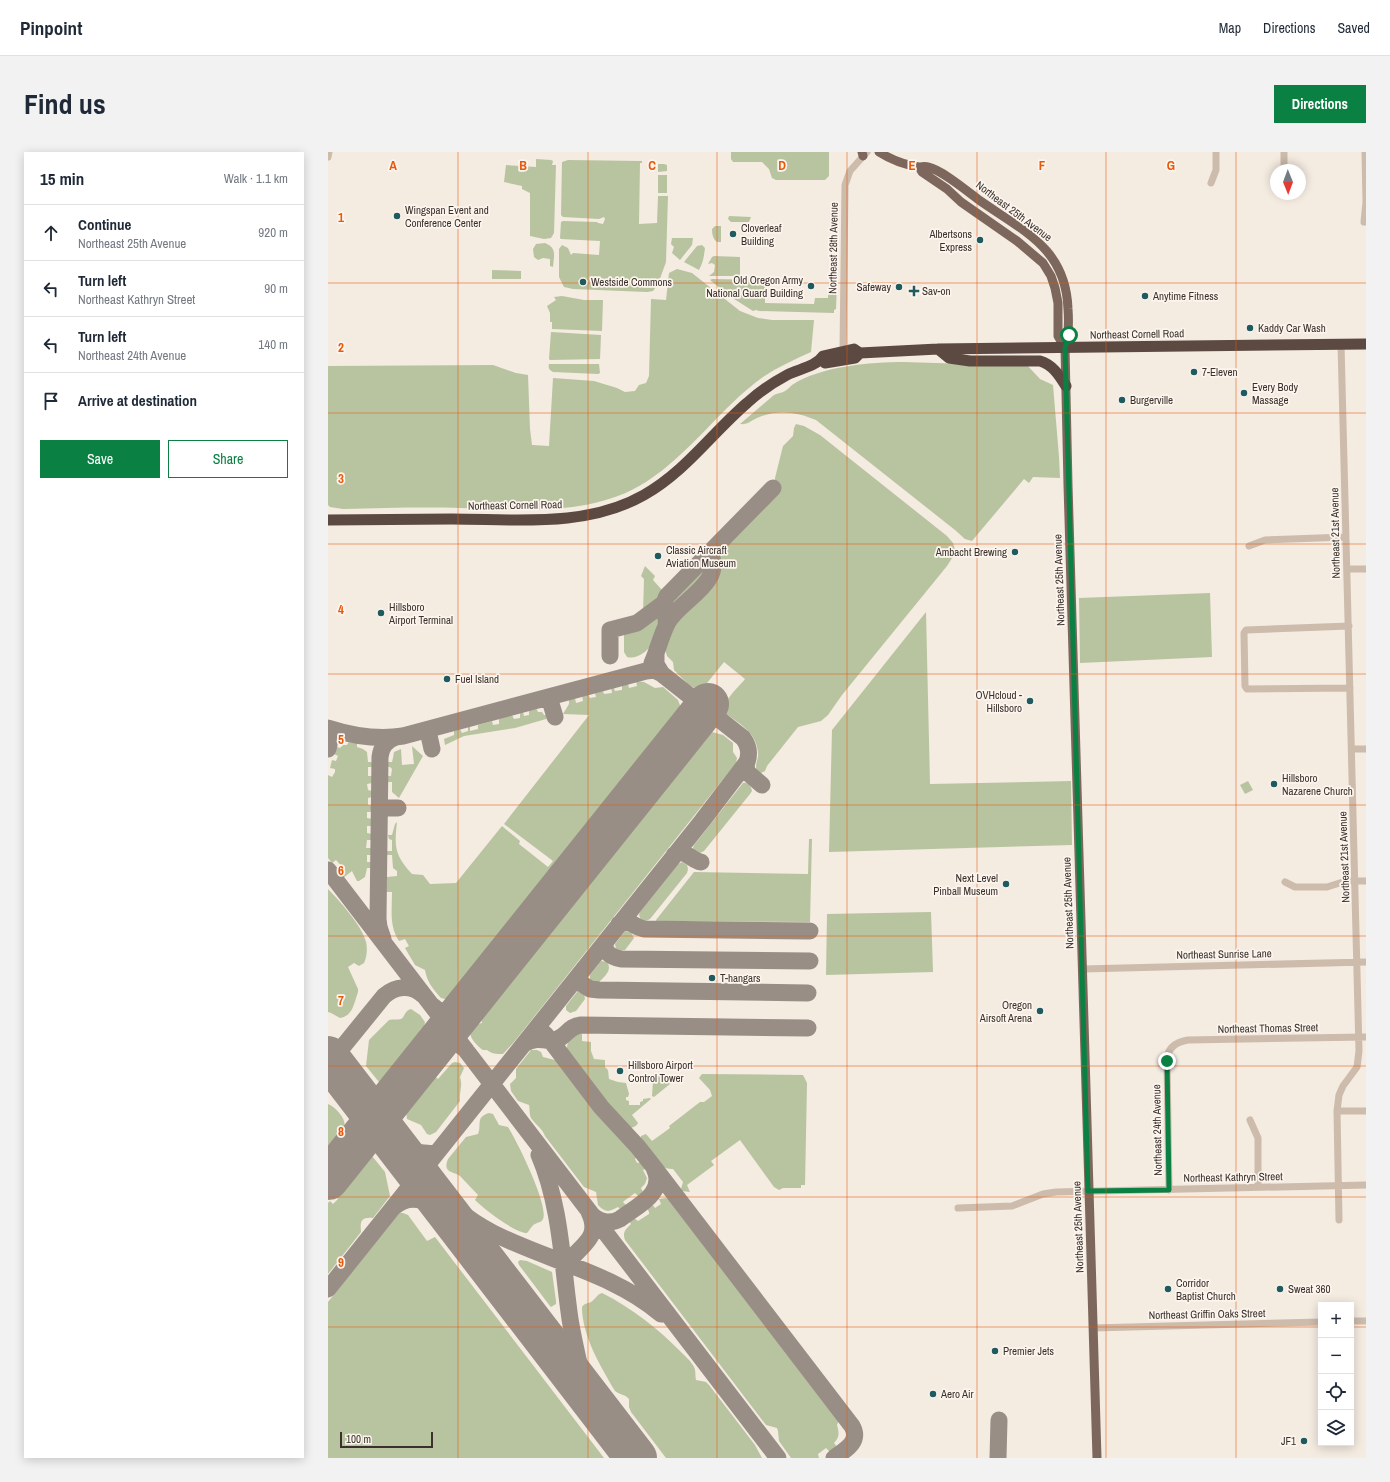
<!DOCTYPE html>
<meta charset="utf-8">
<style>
:root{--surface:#fff;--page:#f2f2f3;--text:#1f2937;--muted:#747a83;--line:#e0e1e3;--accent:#0b8043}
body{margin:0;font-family:"Archivo Narrow",sans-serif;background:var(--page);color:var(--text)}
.controls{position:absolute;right:12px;bottom:12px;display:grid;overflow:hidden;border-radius:0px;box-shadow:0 2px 10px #0003}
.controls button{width:36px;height:36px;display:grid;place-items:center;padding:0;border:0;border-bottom:1px solid var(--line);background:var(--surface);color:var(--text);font:20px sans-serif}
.compass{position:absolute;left:942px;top:12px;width:36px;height:36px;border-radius:50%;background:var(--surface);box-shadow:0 2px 10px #0003;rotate:179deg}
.scale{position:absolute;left:12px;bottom:10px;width:93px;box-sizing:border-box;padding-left:4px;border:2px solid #3b302b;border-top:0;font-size:11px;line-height:14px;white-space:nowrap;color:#3b302b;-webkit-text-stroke:3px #fbf5ee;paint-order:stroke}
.stop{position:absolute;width:12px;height:12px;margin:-9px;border:3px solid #0b8043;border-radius:50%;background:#fff}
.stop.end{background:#0b8043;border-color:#fff;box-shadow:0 1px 4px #0008}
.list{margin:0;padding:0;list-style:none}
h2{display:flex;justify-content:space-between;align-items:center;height:52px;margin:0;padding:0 16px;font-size:17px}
h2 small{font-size:13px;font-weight:400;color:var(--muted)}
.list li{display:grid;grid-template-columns:26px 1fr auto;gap:12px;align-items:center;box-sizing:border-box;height:56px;padding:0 16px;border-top:1px solid var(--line)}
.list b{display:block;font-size:15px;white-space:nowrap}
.list p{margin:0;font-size:13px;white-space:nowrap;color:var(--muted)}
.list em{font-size:13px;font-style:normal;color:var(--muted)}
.actions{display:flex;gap:8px;padding:12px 16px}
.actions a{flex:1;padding:9px 0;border:1px solid var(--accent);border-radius:0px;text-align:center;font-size:14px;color:var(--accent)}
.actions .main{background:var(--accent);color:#fff}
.icon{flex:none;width:22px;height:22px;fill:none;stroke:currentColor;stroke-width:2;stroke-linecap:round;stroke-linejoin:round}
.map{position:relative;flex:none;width:1038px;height:1306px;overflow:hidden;border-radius:0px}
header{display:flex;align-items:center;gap:24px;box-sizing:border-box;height:56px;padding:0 20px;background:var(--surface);border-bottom:1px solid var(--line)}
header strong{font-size:19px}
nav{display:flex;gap:22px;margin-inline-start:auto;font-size:14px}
.intro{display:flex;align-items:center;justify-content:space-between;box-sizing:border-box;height:96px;padding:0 24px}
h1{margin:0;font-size:28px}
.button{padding:10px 18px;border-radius:0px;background:var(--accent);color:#fff;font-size:14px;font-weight:700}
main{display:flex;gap:24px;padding:0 24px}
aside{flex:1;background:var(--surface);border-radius:0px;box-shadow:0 2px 10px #0003}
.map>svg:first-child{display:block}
.green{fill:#b8c4a0}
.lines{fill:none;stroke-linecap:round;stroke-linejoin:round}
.taxiway{stroke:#988e86;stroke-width:17}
.runway{stroke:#988e86;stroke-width:42}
.minor{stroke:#cdbbac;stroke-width:7}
.major{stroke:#7d675c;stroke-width:9}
.highway{stroke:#5c4a42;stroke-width:11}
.route{stroke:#0b8043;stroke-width:5}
.grid{fill:none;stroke:#e8590c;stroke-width:1;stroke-opacity:0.55}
.poi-dot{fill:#1f5a5e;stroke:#fbf5ee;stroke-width:1.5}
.labels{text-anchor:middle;stroke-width:3.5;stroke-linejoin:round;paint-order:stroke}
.poi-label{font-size:11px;fill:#3b302b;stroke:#fbf5ee;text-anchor:start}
.street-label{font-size:11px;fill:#3b302b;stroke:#fbf5ee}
.grid-label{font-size:13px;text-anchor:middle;font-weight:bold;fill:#e8590c;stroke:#fbf5ee;stroke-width:3.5;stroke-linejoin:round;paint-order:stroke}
</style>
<header>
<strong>Pinpoint</strong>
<nav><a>Map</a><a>Directions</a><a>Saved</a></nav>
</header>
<div class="intro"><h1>Find us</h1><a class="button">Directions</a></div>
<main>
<aside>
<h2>15 min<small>Walk · 1.1 km</small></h2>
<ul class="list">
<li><svg class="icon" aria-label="ahead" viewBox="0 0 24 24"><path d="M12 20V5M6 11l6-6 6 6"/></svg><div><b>Continue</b><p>Northeast 25th Avenue</p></div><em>920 m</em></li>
<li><svg class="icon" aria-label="left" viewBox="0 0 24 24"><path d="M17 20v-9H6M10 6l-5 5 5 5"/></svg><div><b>Turn left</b><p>Northeast Kathryn Street</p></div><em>90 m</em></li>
<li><svg class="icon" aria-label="left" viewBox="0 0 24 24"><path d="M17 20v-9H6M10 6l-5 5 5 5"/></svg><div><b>Turn left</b><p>Northeast 24th Avenue</p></div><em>140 m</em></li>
<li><svg class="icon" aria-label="arrive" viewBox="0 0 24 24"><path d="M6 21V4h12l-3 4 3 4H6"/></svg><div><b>Arrive at destination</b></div></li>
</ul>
<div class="actions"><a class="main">Save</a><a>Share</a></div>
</aside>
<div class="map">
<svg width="1038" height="1306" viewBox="0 0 1038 1306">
<rect width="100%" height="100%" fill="#f4ebe1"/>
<path class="green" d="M403,0H501V24L497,28H448L444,26L441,17L434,10H405L403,7Z
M208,7L223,8L225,9L224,13H228L226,81L223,86L216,87L202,84V41L194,37V34L176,30L178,13L208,15Z
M240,8L314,9V11H312L311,72L329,71L330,44H340L338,110L330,132L325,139L319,140L245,137L236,135L231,125V97L234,93L240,96L243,103L245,101L271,103L272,89L233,87L232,86L233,70L235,69L269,70L270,71L275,72L277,67L276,65L271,67L235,65L233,63L234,10Z
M330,12H336L339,13V19L330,20Z
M330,23H339V41H330Z
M401,64L423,65L421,70H403L400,67Z
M387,74H393V90H389C385,87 384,82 384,77Z
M344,86H365L364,93L352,108L344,101L346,95L343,92Z
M217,91C229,96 226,103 225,115L222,114V107L215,106L210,108L206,105L205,97L208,92Z
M374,93L377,96C376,104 375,111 371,118L356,110L369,94Z
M386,104L412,105V124H381L386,120L387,113L384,111L380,112L384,105Z
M349,117L364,121L412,159L430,166L444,168H486L483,200C467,207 450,215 435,225C393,255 363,301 318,330C263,365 196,357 133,356C94,355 55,356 15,357L2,355L0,353V214L165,213L188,221L200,223L202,277L204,293L221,294L225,226L266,229L289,236L297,240L307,239L311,233L318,231L321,224L323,147L338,148L341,121Z
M164,118L193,119V127H164Z
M384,127L437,128V151L486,152L487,146H500L501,129H509L508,157L506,158V161L431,159L428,158L425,159L403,145L382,128Z
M234,144L256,148H275L274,179L224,177V170H222V161L219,154L228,148L226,145Z
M223,180L273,183L272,207L222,208L221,207Z
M576,210L639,212H698L712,227L725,233L731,305L732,326L705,325L701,331L696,327L644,389L637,387L627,378L488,268C469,260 449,257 429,266C423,269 419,273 412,272L446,243C450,241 454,241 457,239C460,237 462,235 464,233C493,214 543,210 576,210Z
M221,212H271L272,221L270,222L225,220C221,218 220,216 221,212Z
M468,272L476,274L492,283L619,384L625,391L627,398L626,403L619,414L514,543L500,563L493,569L470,575L439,614L437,619L433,621L429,619C426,612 431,607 430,601C429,581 411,571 397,561C392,551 411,535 417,527L396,510L375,536L368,537L360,532L346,518L345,510L339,504L336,494L339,482L346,468L385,429L388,421L392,399L430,362L444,346L448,338L447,326L455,294L465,284L466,276Z
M381,409L382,417L378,425L344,460L342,454L344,447Z
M317,414L327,424L325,428L334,438C334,449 323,455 315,461L316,427L313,424Z
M882,441L884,505L752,511L751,446Z
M598,460L602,632L743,629L744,693L501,700L504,578Z
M330,461H332C338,478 318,510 299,505L296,500V480L311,475Z
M308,529L316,530L327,536L335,535L350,548L353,556L351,561L344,564V575L139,831L135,835L126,837L122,845L117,847L113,846C105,837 99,830 97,818L87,813L77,796L81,794L77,787L71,789C61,774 64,757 64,740H58L59,725L69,724V719L65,716L64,703H59V699H64V688L61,687L60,683H64L67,672L69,670C66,696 67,703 84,722L95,723L102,732L128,731L174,674L192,689L191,692L220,715L225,709L176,672L261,563L235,562L241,552V547L247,546L248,551L255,549L254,544L260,542L262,546L268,545L267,541L275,539L276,542L284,541L283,536H286L287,539L294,538V533L300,532L301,536L309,534Z
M208,556L210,560H214L216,563H219L218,567L187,576L136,584L117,593L116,587L126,583V579L132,577L134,581L140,579V575H142V579L150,577V573L164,569L165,573L171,572V567L184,563L186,567L192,566V561L195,560L196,564L201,563V558Z
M384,580L395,583L405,591V600L409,606L408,611L186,890L175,902C168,902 164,902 159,898H155C149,894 136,881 145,874C147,872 151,872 154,871L153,864L155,859L180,824L307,665L368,592L376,591L378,583Z
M21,590L29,591V595L35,597L39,600L40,610H44V615H40V624H44V631L39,632L40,638L44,639V645L40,646V653H44V660H39V666L44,667V674H39V681L44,682V688H39L38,696H44V703H39V710H43V716H39L37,725L31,729H29L24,719L15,726L11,721L15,719V716L8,708L4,711L0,706V623L4,625L7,620V617L2,616L4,608L8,609L10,604L6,602L9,595L12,596L15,593H19Z
M84,594L95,604L71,646L64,640V630H59V624H63L64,617L62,615H59V610H64L65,606L66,600L73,597L74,613L85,612H86Z
M920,629L925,638L917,642L912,633Z
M415,631C420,630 423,634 424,639L422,642L376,699L372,701L367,700L365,696L366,693Z
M481,687H484L482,770L340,769L338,773H330L328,771V768L366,720L480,722Z
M354,710L359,713L360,717L359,721L322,767L318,769L313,768L311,763L312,760L350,712Z
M0,737C11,748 33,773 37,787C40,794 39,805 36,811L31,814L26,811L20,815L30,837V840C26,851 25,864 12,866L3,861L0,860Z
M603,760L605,820L498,823L499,762Z
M297,779L303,780L306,786L297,798L291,799L288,797L287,792Z
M273,809L279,810C285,818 276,825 271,830L266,831L262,827V823Z
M249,840C253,840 257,842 257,847L248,859L242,861L238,858V854Z
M83,857L92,863L97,870L96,875L92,878L91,890L60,929L51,930L38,914L41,888L61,868C65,867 69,868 73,867C77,865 76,859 83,857Z
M250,878L254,879V889L263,890V899L266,907L277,908V915L280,918L281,927L290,930L298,931L301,942L300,945H298V948L301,949V953H312V950L315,949V947L322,946L323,947L304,963L310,971C308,975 304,976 299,976L275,949L240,904C236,895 242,883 250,878Z
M203,898H209L213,900L215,905L231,909L275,966L309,1003L310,1004L307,1007L309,1011L315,1010L319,1016L315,1018L319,1026L317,1032L313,1036L315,1040L310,1044L307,1041L296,1049L295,1050L298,1053L293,1058L290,1055C281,1060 278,1061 270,1053L268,1040L256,1035L217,984C214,976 208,973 203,966C201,962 202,957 201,953L190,949L183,939L182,932L188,926V917Z
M127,910L132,911L136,916L132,925C135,935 131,939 132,949L108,980L102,983L99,982L93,973L79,967L78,960L105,923L110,927L124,911Z
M374,922L475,923L479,931L477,1033H473V1036H455L451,1038L446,1035L412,988L383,1009L386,1013L359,1033L362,1040L354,1039L353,1037L355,1030L345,1017C330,1018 321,999 312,989L313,984L318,982L324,989L342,976L341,974L372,950H376L384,944L382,938L371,926Z
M332,923H353L326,945L324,944L325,929L328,924Z
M0,952C5,954 8,957 12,962C24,977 10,986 0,999Z
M161,961L165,962L171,973L180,975C189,989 221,1054 215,1067C213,1071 210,1070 207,1072C204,1073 202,1078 199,1081C187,1081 156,1057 147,1048L150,1043C144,1037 138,1030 132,1024C126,1019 114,1022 120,1007L138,985L150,982C154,973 147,965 161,961Z
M42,1004H44L57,1020L62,1044L45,1066C33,1065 32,1069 33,1080L0,1122V1051L2,1049L5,1052L10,1047L6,1043L10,1037L13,1039Z
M338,1046L346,1049L511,1268L509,1273C511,1280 512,1285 506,1291L509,1295L502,1300L498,1296L490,1302L491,1306H463L451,1289L450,1279L449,1276L438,1273L297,1088C294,1080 298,1077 303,1072L301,1069L306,1066L310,1069L321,1062V1060L319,1056L324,1052L327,1056L333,1052L331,1047Z
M71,1061H75L80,1063L99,1089L107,1085L276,1306H0V1150Z
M192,1108L199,1109L224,1120L228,1149V1152L223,1155L222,1154L191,1113L190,1110Z
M274,1141C304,1156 329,1176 352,1199C357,1204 363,1209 366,1215C368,1219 367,1223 368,1228L378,1230L381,1233L427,1293L434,1306H338L303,1260L301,1255V1247C297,1242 292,1243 287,1239C273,1215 254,1184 254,1155C257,1151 258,1152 263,1150C268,1147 268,1143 274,1141Z"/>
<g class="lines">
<path class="taxiway" d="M338,474C340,464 333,454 339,444L445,336
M282,504V478L309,471L336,451
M324,511C330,498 333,483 340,470C352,448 397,431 382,401
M221,545L227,565
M0,576C25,584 49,588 75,584L318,519L326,518L334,522
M100,579L104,597
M0,580L2,588L0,597
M418,612L419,620L434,633
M51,656H70
M346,703C355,695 363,708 373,710
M0,718L450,1306
M291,772L299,769L310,775L316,777L482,779
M55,787L51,775L50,767L52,605C53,595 59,588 68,585
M278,789C274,800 283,805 293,807L482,809
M244,832L251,830L262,837L271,838L480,841
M105,854C118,866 129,860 141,851
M217,882L223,889C239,887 239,874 253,873L480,876
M196,892C205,886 212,887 223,889L273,955L310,995L325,1014L524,1274C533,1290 517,1298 506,1306
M101,900C114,891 124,885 138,898
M0,913L56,844C67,834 83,832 95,843
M0,924H8L20,931
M72,999L108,1002
M211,1003C233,1054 234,1112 242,1167C246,1192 252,1216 258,1241
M91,1023C115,1046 134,1065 165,1081C220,1109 285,1121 333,1162
M66,1055C85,1038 106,1052 121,1066
M265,1064C274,1071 282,1072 292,1067C309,1054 339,1041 326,1016
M237,1123C239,1095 277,1093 261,1060
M0,1137L374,669L419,610C422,601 421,594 415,586L334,522L328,512V501
M670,1306L671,1268"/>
<path class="runway" d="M0,905L308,1306
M0,1027L380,552"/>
<path class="minor" d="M956,0V14L958,18
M1037,0L1038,50L1036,70H1038
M0,5L1,0
M883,31L888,18V0
M515,199L517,33L522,19L539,0
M921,394L937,388L1018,385
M1019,417H1038
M1021,474L918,478L916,481L917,534L919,537L1022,536
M1024,597H1038
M957,730L967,735H999L1018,729H1038
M755,817L1038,810
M1009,959H1038
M922,968L930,986V1035
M841,1038L839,909C839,896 848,890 860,888L1038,885
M630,1056L684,1054L715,1042L728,1040L1038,1033
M1011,1068L1009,959L1011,943L1015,934L1029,915L1031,899L1013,192
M1023,1169H1038
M765,1176L993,1170"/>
<path class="major" d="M534,0L535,4
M551,0C562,7 578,13 591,15C594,15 597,14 600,15C614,18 639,39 651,48C695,79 738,96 740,157C741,171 741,183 737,196L740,333L769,1306
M591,15L594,20L619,37L633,50L689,89L715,111L723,124L727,136L730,151V184L737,196"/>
<path class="highway" d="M610,197L621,206L642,209H712C725,213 731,223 738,234
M497,211L527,206L532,201L610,197L1038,192
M0,368C41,368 82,367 124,367C188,367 258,376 316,343C357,320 384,281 419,251C431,240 444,231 459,223C470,217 488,215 495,204L526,197L532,201"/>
</g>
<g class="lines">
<path class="route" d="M741,183L737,196L760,1039L841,1038L839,909"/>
</g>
<path class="grid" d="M130,0V1306M260,0V1306M389,0V1306M519,0V1306M649,0V1306M778,0V1306M908,0V1306M0,131H1038M0,261H1038M0,392H1038M0,522H1038M0,653H1038M0,784H1038M0,914H1038M0,1045H1038M0,1175H993M1023,1175H1038"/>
<g class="poi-dot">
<circle cx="69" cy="64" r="4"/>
<circle cx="405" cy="82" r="4"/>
<circle cx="652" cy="88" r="4"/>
<circle cx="255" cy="130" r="4"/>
<circle cx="483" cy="134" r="4"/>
<circle cx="571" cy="135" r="4"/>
<path d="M584 133h4v4h4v4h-4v4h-4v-4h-4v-4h4z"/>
<circle cx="817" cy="144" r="4"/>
<circle cx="922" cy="176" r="4"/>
<circle cx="866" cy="220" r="4"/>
<circle cx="916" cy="241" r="4"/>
<circle cx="794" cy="248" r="4"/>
<circle cx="687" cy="400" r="4"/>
<circle cx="330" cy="404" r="4"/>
<circle cx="53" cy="461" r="4"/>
<circle cx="119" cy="527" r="4"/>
<circle cx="702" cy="549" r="4"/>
<circle cx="946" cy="632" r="4"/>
<circle cx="678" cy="732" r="4"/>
<circle cx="384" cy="826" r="4"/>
<circle cx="712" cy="859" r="4"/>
<circle cx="292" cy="919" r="4"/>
<circle cx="840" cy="1137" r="4"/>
<circle cx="952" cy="1137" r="4"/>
<circle cx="667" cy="1199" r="4"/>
<circle cx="605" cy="1242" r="4"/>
<circle cx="976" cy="1289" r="4"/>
</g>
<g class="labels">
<g class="poi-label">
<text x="77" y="62">Wingspan Event and<tspan x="77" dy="13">Conference Center</tspan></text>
<text x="413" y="80">Cloverleaf<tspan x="413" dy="13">Building</tspan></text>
<text x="644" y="86" text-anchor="end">Albertsons<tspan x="644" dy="13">Express</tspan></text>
<text x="475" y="132" text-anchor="end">Old Oregon Army<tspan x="475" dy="13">National Guard Building</tspan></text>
<text x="263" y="134">Westside Commons</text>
<text x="563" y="139" text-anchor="end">Safeway</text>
<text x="594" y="143">Sav-on</text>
<text x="825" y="148">Anytime Fitness</text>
<text x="930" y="180">Kaddy Car Wash</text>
<text x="874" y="224">7-Eleven</text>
<text x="924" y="239">Every Body<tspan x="924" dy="13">Massage</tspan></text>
<text x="802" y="252">Burgerville</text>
<text x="338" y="402">Classic Aircraft<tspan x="338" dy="13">Aviation Museum</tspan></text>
<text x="679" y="404" text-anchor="end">Ambacht Brewing</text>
<text x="61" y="459">Hillsboro<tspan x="61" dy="13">Airport Terminal</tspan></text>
<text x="127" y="531">Fuel Island</text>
<text x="694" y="547" text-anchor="end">OVHcloud -<tspan x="694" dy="13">Hillsboro</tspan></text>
<text x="954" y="630">Hillsboro<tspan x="954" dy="13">Nazarene Church</tspan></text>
<text x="670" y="730" text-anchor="end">Next Level<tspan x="670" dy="13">Pinball Museum</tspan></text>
<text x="392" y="830">T-hangars</text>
<text x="704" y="857" text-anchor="end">Oregon<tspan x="704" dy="13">Airsoft Arena</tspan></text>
<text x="300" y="917">Hillsboro Airport<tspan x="300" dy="13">Control Tower</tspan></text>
<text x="848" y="1135">Corridor<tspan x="848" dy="13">Baptist Church</tspan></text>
<text x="960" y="1141">Sweat 360</text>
<text x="675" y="1203">Premier Jets</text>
<text x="613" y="1246">Aero Air</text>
<text x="968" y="1293" text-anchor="end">JF1</text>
</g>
<g class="street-label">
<text transform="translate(686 59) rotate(37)" y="4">Northeast 25th Avenue</text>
<text transform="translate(505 96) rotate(-89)" y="4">Northeast 28th Avenue</text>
<text transform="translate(809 182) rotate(-1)" y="4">Northeast Cornell Road</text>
<text transform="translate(187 353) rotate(-1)" y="4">Northeast Cornell Road</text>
<text transform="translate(1007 381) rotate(-91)" y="4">Northeast 21st Avenue</text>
<text transform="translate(731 428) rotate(-92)" y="4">Northeast 25th Avenue</text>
<text transform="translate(1016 705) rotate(-92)" y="4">Northeast 21st Avenue</text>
<text transform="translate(740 751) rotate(-92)" y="4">Northeast 25th Avenue</text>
<text transform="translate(896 802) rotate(-1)" y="4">Northeast Sunrise Lane</text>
<text transform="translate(940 876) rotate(-1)" y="4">Northeast Thomas Street</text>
<text transform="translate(829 978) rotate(-91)" y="4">Northeast 24th Avenue</text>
<text transform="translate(905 1025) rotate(-1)" y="4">Northeast Kathryn Street</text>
<text transform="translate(750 1075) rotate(-92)" y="4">Northeast 25th Avenue</text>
<text transform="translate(879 1162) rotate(-1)" y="4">Northeast Griffin Oaks Street</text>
</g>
</g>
<g class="grid-label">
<text x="65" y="18">A</text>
<text x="195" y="18">B</text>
<text x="324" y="18">C</text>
<text x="454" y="18">D</text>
<text x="584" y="18">E</text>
<text x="714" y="18">F</text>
<text x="843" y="18">G</text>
<text x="13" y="70">1</text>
<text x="13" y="200">2</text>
<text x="13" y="331">3</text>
<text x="13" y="462">4</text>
<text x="13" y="592">5</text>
<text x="13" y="723">6</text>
<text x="13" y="853">7</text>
<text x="13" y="984">8</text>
<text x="13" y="1115">9</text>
</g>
</svg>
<div class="controls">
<button>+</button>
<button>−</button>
<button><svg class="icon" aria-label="locate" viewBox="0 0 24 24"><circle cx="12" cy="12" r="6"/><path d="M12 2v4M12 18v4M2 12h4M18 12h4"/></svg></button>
<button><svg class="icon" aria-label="layers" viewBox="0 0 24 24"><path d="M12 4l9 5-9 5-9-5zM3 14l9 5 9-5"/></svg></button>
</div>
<svg class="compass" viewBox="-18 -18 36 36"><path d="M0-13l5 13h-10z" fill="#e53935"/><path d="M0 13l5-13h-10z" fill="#747a83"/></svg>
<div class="scale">100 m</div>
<div class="stop" style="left:741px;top:183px"></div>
<div class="stop end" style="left:839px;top:909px"></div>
</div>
</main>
